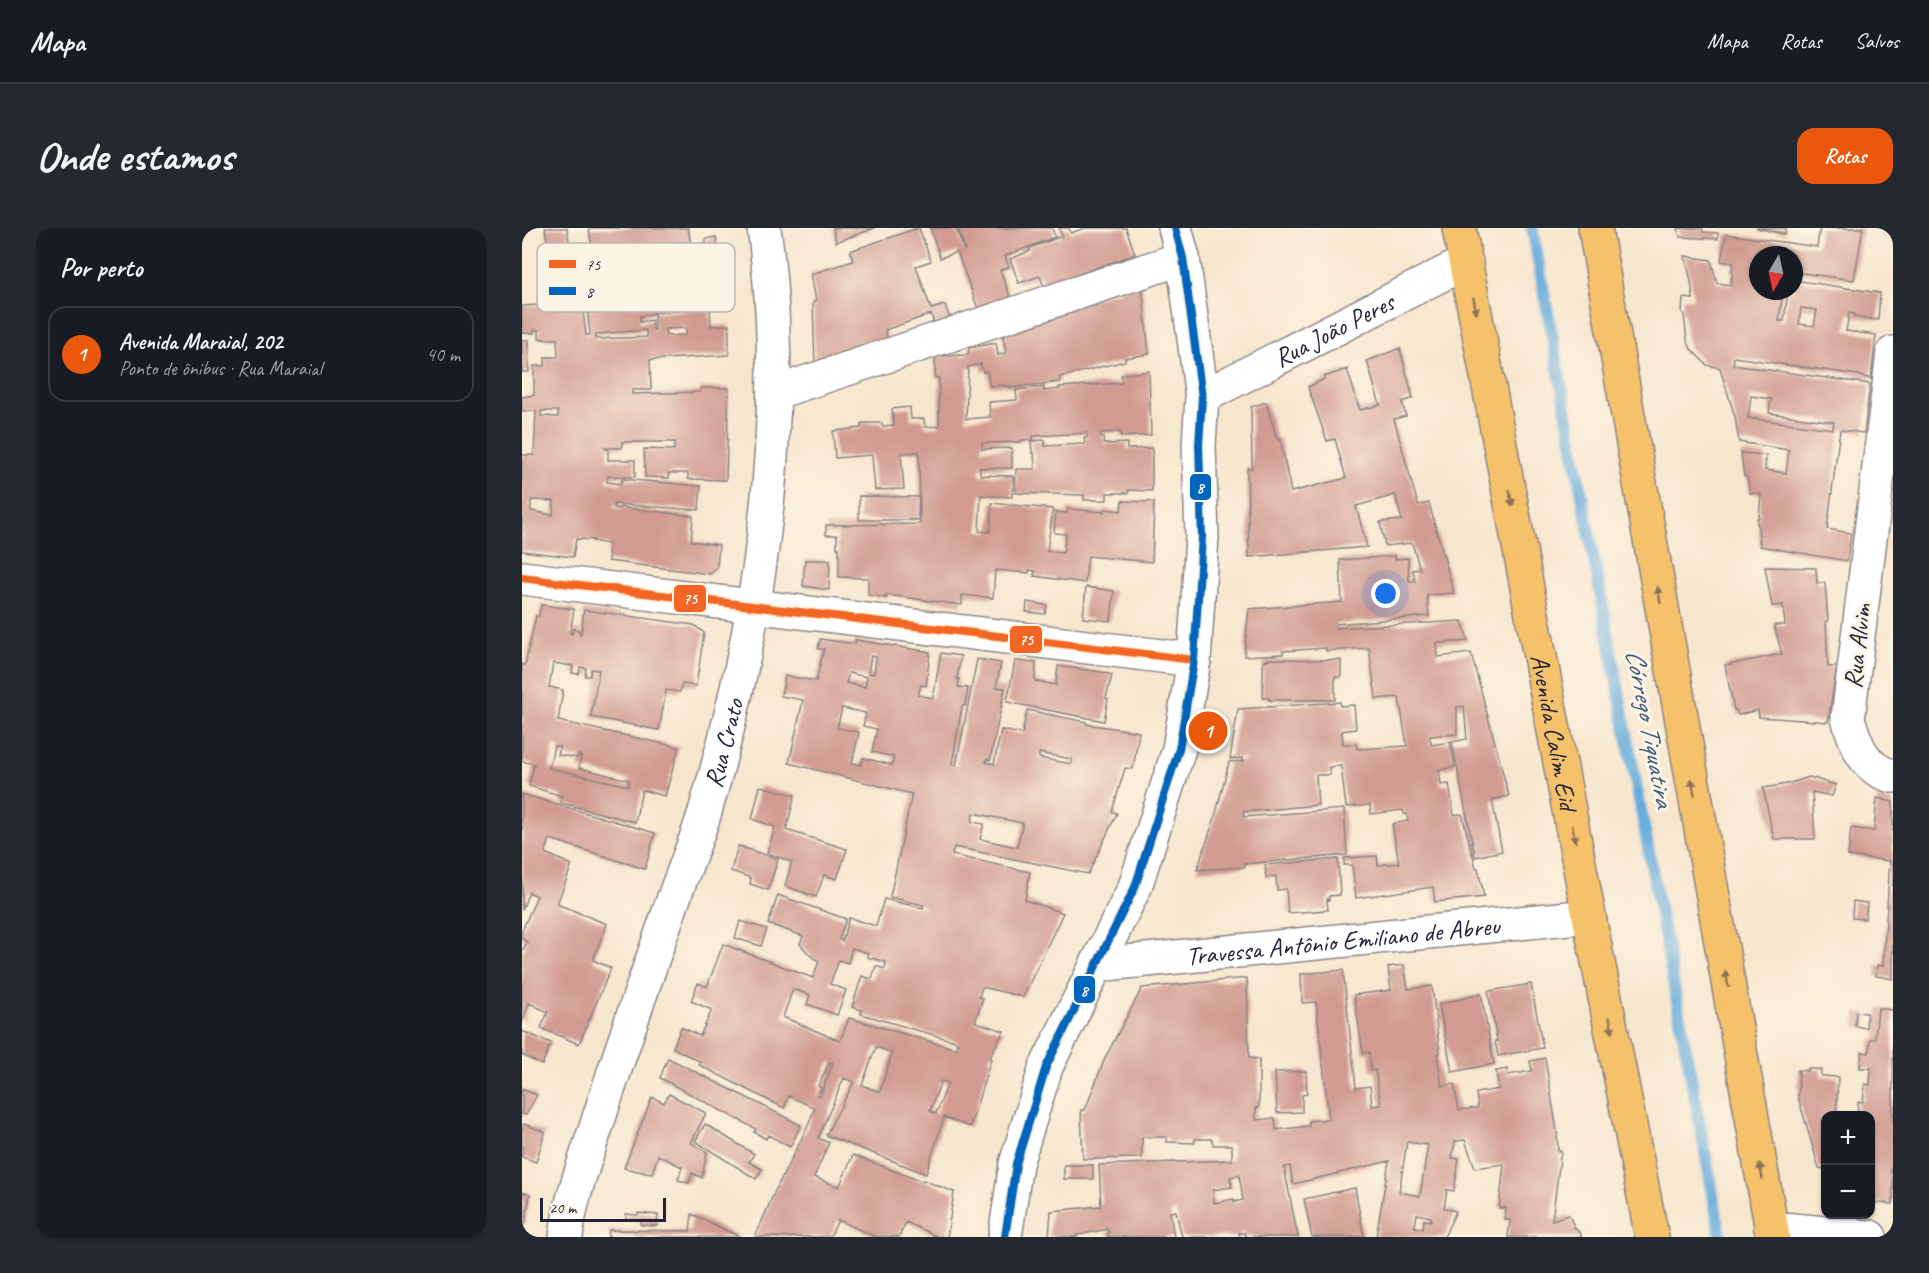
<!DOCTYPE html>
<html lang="pt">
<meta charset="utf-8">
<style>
:root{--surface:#171b24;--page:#242831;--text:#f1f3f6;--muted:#9ea1a6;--line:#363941;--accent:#ea580c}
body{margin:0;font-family:Caveat,sans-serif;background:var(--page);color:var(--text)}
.controls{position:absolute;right:18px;bottom:18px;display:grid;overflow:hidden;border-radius:12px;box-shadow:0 2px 4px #0004}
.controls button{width:54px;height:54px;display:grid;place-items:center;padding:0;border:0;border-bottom:2px solid var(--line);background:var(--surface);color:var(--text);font:30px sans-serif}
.compass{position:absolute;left:1227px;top:18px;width:54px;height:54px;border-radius:50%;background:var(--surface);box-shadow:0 2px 4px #0004;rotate:189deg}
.scale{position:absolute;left:18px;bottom:15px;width:126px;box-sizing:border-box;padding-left:6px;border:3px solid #22223b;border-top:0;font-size:16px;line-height:21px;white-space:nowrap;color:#22223b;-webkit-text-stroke:4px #fcf5e5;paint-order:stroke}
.you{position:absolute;left:864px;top:366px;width:21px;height:21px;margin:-15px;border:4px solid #fff;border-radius:50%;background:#1a73e8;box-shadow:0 0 0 9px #1a73e833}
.badge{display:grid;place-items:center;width:39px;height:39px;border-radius:50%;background:var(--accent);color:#fff;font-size:20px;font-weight:700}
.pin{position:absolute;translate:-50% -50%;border:3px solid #fff;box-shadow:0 2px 6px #0006}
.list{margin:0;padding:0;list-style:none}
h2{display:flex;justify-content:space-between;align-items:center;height:78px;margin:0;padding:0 24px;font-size:26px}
h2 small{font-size:20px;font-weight:400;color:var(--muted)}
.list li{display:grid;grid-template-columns:39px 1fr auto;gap:18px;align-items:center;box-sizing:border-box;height:96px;margin:0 12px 12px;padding:0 12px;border:2px solid var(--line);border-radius:18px}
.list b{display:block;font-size:22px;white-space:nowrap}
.list p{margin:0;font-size:20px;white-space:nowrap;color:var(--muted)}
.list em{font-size:20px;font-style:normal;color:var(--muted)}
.map{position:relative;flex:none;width:1371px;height:1009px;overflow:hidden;border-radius:18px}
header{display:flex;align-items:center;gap:36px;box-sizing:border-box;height:84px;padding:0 30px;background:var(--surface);border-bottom:2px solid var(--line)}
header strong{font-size:28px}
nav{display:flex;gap:33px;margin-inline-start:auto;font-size:21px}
.intro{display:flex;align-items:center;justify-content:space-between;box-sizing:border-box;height:144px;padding:0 36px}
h1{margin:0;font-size:42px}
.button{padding:15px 27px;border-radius:18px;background:var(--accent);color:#fff;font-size:21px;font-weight:700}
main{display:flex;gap:36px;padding:0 36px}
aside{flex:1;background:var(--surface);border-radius:18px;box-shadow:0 2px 4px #0004}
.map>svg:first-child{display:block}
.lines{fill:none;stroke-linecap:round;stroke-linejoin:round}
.stream{stroke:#66acdc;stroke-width:12}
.building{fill:#d19b91;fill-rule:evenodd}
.minor-casing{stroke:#8c8484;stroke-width:36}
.major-casing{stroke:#8c8484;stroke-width:36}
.minor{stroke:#fff;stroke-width:33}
.major{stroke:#f5c16b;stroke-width:33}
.bus-1-casing{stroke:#fcf5e5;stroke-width:12}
.bus-2-casing{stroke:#fcf5e5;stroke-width:12}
.bus-1{stroke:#f26522;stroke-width:8}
.bus-2{stroke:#0065bd;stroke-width:8}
.oneway{fill:#8c7253}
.labels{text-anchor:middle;stroke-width:6;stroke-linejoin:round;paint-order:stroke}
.street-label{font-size:26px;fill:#22223b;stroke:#fcf5e5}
.water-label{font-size:27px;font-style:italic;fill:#3d597b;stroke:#fcf5e5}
.key{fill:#fcf5e5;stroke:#bbb6b2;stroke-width:1.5}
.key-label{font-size:16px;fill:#22223b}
.line-badge{stroke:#fcf5e5;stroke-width:2}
.badge-label{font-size:16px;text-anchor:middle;font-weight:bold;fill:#fff}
</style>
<header>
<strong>Mapa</strong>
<nav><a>Mapa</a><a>Rotas</a><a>Salvos</a></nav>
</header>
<div class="intro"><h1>Onde estamos</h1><a class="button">Rotas</a></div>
<main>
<aside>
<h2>Por perto<small></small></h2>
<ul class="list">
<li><span class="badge">1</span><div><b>Avenida Maraial, 202</b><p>Ponto de ônibus · Rua Maraial</p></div><em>40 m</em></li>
</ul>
</aside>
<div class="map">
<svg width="1371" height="1009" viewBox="0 0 1371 1009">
<rect width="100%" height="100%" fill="#fcf5e5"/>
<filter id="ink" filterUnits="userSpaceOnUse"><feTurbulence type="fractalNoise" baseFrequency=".0167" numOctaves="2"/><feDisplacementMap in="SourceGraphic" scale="12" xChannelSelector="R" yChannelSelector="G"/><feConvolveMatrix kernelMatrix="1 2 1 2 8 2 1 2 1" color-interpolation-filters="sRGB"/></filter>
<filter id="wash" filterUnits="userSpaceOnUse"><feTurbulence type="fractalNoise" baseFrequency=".008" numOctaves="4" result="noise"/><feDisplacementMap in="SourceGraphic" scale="24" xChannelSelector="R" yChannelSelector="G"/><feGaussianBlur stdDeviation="1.35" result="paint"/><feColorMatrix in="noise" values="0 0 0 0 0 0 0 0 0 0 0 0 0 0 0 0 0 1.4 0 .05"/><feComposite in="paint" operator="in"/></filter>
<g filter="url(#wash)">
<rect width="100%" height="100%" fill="#f7e6ce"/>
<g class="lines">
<path class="stream" d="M1010,0L1199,1009"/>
</g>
<g id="blocks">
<path class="building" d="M23,0H45L53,52L80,49L82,61L70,62L71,65L59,67L64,107H68L65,80L110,77L104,53L176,44L180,74L131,80V86L118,88V94L130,92L131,102H133L132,85L188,80L189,98L207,97V127L128,132L129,162H110V166L178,164V160H207L204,252L166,251V245H147V250L123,249L122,221L152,222L153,214H100V220H83L86,222V232H113V249L86,248L85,254L99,256L100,251L179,258L177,282L92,276V280L98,281V279L171,288L169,313L197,317L195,339L188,346L86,333L87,316L71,313L72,312L54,311L51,329L0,323V227H12L14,183H0V169L12,167V138H23V129H36L35,111H17V102H12V105H0V78L34,76L33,55ZM164,100V107L144,108L143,101ZM124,102L125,109L74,111V106ZM19,183H36V189L19,188ZM9,272L32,273L31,287L9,283Z
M72,0H166L169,17L184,15V11L194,9L198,33L143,41L142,31L79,42V39L74,40L67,1Z
M311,0H353L314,14Z
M396,0H397L409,33L394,38L409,81L423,77L429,94L413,99L409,86L363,102L367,115L293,139L291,74L294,73L289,46L331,33L328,23Z
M408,0H434L442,22L443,21L436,0H530L533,9L483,28L487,39L478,42L489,71L457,83L435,24L418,30Z
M537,0H547L549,5L563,0H604L613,26L522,59L518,48L497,55L488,31L508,23L507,20L540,8Z
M1156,0H1180L1181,4L1196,5V11L1158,9Z
M1234,0H1264L1263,6Z
M1298,0H1341L1332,52L1272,44V27H1236V63H1261L1257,93H1262L1266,63H1272V52L1358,65L1356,92L1332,89L1333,86L1327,85L1324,103L1354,107L1349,151L1336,147L1212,129L1211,137L1348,156L1342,205L1318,202L1305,301L1329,305L1325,333L1238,318L1235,290H1237L1239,266L1228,265L1225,249L1222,248L1219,225L1244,227L1243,242L1264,245L1267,222L1217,214L1213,189L1198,140L1185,137L1169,121L1165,112L1162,87L1160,84L1161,70L1171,71L1169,53L1163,28L1189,32L1195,55L1209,57L1211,35L1199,33L1204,6L1295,19ZM1279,80L1295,82L1292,98L1277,96ZM1229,168L1249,171L1247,185L1312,194L1311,201L1226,190Z
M620,56L627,126L603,130V133L538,149V154L488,160V158H482V157L468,158L465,143L461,144L459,136L446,139L444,191L468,189L467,174L495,172L494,162L522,159V163L538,161L537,159L600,155L599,147L627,143L629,207L599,209V204L579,205V210L582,209L581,216L605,215V221L630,220V263L606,262L607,265H585V272H562V267L493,265L494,241H513L512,225H510L509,213L523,212V218L563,216L562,210H565V205L511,208V212H499V214L460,215V221L490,220V240H458V247L491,248L490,269L459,267L457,303L468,304L470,275L531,281L525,323L541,325L544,306L532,305L534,284L545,285L546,281L582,284V281L599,283L600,273L632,274L630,334L566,328L563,355L512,348L513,343L507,342V345L473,342L471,370L440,367V377L364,367L365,370L346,367V350L317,349V320H315V307H304V297L398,296L397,224L379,225L382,261L353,262L350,227L313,230L311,203L339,200V195H360V198L372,197L370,181L388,179L389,191H402L403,199L417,198V150H413V128L446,127L447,120L474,115L476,127L484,125L479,99Z
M0,112H6L7,144H0Z
M878,120L891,170L880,174L884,188L872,191L896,277L907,275L932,365L905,367L907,388L814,396V400L940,393L946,413L915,415L916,429L949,425L987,568L970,572L980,623L953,629L930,514L945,511L942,478L935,479V506L908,508L909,517L928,514L933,539L917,542L919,557L927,556L932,587L940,586L954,640H956L962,669L913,674L911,659L834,670L830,637H822V630L855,628L856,637L877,635L870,596L886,593L885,586H882L881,582L849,586L848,577L824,579L819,538L807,539L808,547H794L796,577L721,584L722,589L822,581L825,627L722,636L723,639L675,642L693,589L707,534L722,533L721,530L708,531L716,481L818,474V478L832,477L834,501L820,503L821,516H834L835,521L885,518L877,469L854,471L847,420L804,423V420L761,423V426L722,428L727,381L820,374L818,332L873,328V331L886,330L887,353H893L891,342L898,341L890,315L863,318L858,294L880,292L873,267L834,278L845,319L727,329L725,240H730L729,179L744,174L755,211L758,210L769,264L824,250L813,211L805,213L786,159L802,151V149L825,141L838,182L858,177L845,133Z
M337,268L397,269L396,292H337Z
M283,332H308L307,362L281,358Z
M1243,339L1294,340L1295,355H1303L1306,393H1304L1306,439H1315L1306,494L1237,489L1236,482L1216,487L1214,482H1212L1203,437L1260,426L1252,397H1263L1261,377L1250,378Z
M564,359L592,363L589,393L561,390Z
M505,374L525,377L523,386L504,384Z
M19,377L52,381L48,405L50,406L51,401L57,402V406H59L62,382L172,397L182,405L174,458L160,456L158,464L144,462L137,502L69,489L77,442L69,441L68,448H63L64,440L58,439L57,446L50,445L51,438L31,435L27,459L41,462L36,493L157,519L143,568L120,562L113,594L39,575L40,568L7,558L12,536L0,533V436L3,437L14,388H17ZM32,518L38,519L36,527L56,530V527L59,528L57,540L107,552L106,558L27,540Z
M298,411L333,416V412L408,424L404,458L399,457L396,467L411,470L419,425L439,428L435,451H437L436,459L446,460L443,478H440L430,537L434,538L455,431L479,435L474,459L483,460L468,532L465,531L464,534L472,536L479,502L500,506L505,482L564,494V496L617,504L611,541L603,540L590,584L595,585L566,646L432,619L430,627L508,644L503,672L541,685L501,769L460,759L457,769L461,770L453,794L482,803L467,830L469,831L448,899L422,889L404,946L304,907L332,854L322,850L296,910L307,915L292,949L317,959L331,927L401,954V952L432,964L425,1009H416L384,994L377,1009H354L316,992L308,1009H233L253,963L285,900L293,880L267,868L262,880L177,837L179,834L151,820L159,799L178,808L190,782L169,773L176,755L185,759L201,716L291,750L297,733L291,730L278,716L281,708L246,696L256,667L324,691L317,711L320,713L327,690L354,698L362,671L401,680V677L368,669L390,566L267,535L281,472L259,468L263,448L294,453L302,421H296ZM349,428L354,429L352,446L346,445ZM327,445L345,449L343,459L324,455ZM320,480L344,485L341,498L355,501L350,524L372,529L370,537L341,530L339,537L330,535L337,504L315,500ZM517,525L550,531L549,536L517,530ZM451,585L501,595L495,619L458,611L462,596L450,594ZM330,720L346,725L345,729L364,734L363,741L354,738L350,751L340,748L330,779L340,782L339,786L436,814L434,821L327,790L318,813L261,789L271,761L288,767L285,776L315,787L324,762L308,756L317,732L326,735ZM354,819L370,825L358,864L340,857ZM308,834L311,835L298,868L295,867L299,860L296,858ZM419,853L426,855L414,886L408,883Z
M748,431L819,432V449H813V472H747V470H741V433Z
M493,433L514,435L513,453L534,457L536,438L580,444L590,447L584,470L586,471L582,493L485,474Z
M1287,549L1314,557L1310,568L1290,564L1293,611H1252L1241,560L1265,556Z
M238,558L273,567L264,602L325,621L315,651L302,647L294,669L263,658L270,634L245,625L253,599L230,591Z
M0,566L133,605L123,641L28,611L23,625L50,637L35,676L85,696L71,732L89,740L57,816L19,800L26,784L7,775L0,795V724L5,714L0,711V703L15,668L7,664L0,682Z
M1355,570L1371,574V751L1354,748L1355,737L1361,738L1368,633L1326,628L1329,600L1352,603Z
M216,618L256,631L246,662L228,656L229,650L209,643Z
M816,631L818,667L807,668V672L805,671L806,682L766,685L764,661L755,662L754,648L744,650L743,637Z
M1331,673L1345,675L1343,691L1330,690Z
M218,693L245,701L239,718L213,710Z
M882,737L886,761L910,758L918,826H915L920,858L932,856L937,882L956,880L954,865L977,861L974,843L985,841L986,847L1010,843L1008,833L1023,830L1035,903L1036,923H1039L1030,992L1047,987L1052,999L1059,1006V1009H986L988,992H983L984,980H977L982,936L953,940L943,912L933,913L930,930L937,931L932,963L925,962L922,980L934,983L922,1009H854L867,933L771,956L768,938L762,939L776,1009H723V1005H717L718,1009H660L654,983L648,984L652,1009H586V1001L555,1007V1009H527L529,983L579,978L577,937L710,932V917H691L690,911H673V915L645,914V909H620V930L561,931L559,882H563L583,830L620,760L725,750L727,830L737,831V880H734V892L753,890L754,902L787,898V893L807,891L794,774L780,775L779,746L821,742L834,860L848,858L850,878L859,877L853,842L849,843L847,824L841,825L832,767L869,762L866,739ZM885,914L906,917L898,968L877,964ZM717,947L721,972L712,974V971L692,975L691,962L710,959L708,949ZM895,986L909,989V993L902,992L901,1001L893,999Z
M1009,756L1021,820L976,828L973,813H975L966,763Z
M959,766L972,836L930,844L917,776Z
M1356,780L1371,782V921L1369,945H1371V976L1348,974V888H1335L1336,874H1341L1343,856L1348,857L1349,840H1338L1340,824L1347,825L1348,811H1353Z
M1334,784L1345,785L1344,800L1333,798Z
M0,803L29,815L20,837L0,827Z
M146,830L279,897L268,919L246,907L244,911L232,904L234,901L138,850Z
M1286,840L1299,842V848L1316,849L1314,888H1304V941L1297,940L1276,869L1277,857H1276L1277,844H1275V842L1286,843Z
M784,843L785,866L780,867V884L755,885L753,844Z
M0,861L15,867L4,887L0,886Z
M147,866L184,885L169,915L185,924L180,950L170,945L167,955L156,952L160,939L136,927L130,946L102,940L130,869L142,875Z
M2,896L23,904L14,934L0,929V902Z
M183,896L232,926L227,934L240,941L234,951L173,913Z
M542,937H571V951H542Z
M833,960L842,1009H790L782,971Z
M0,964L8,966L3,996H0Z
M116,985L136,987L135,998L119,997V992L104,991V986L116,987Z
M170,986L218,1009H86L87,1002L168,1003Z"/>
</g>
</g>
<g filter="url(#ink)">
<use href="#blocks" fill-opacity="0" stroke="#8c8484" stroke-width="1.5"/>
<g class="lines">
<g class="minor-casing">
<g id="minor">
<path d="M1371,125L1326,490C1333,515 1342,542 1371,548"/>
<path d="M252,165L661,30"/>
<path id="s1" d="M680,169L944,34"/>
<path d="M0,350L672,432"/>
<path id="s2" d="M574,737L1067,688"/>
<path d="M1249,1000L1348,1009"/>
<path id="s3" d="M44,1009C48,970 64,931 76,893C101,815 128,738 155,661C164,637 174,612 182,587C238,398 269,197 242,0"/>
<path d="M483,1009L494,936L524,839L613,659L657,521L672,432L680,309L677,217L680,169L661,30L653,0"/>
</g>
</g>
<g class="major-casing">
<g id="major">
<path id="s4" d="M937,0L1067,688L1130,1009"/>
<path d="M1073,0L1251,1009"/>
</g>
</g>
<use href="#minor" class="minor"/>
<use href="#major" class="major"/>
<g class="bus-1-casing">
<path id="bus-1" d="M0,350L672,432"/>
</g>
<g class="bus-2-casing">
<path id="bus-2" d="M483,1009L494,936L524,839L613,659L657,521L672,432L680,309L677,217L680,169L661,30L653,0"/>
</g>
<use href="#bus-1" class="bus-1"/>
<use href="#bus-2" class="bus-2"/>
</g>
<defs><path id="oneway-solid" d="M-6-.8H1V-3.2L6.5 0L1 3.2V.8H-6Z" transform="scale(1.5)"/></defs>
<g class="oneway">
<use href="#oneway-solid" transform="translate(953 78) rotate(79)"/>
<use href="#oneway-solid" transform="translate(989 270) rotate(79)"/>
<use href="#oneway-solid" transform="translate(1137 367) rotate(-100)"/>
<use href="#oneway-solid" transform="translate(1171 559) rotate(-100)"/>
<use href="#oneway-solid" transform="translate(1052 606) rotate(79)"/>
<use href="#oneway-solid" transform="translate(1205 751) rotate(-100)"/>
<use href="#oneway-solid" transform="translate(1089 797) rotate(79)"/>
<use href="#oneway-solid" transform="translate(1239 943) rotate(-100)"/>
</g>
</g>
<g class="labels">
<g class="street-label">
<text dy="9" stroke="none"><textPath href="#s1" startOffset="148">Rua João Peres</textPath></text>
<text transform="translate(1335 418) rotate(-83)" y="9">Rua Alvim</text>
<text dy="9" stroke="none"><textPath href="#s4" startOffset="513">Avenida Calim Eid</textPath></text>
<text dy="9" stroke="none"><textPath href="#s3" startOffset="519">Rua Crato</textPath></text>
<text dy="9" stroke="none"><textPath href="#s2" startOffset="248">Travessa Antônio Emiliano de Abreu</textPath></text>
</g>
<g class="water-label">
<text transform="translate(1128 500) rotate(79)" y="9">Córrego Tiquatira</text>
</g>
</g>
<rect x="15" y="15" width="198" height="69" rx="9" class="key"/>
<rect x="27" y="32" width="27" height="8" fill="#f26522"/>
<rect x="27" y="59" width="27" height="8" fill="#0065bd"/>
<g class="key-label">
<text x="64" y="42">75</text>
<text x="64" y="69">8</text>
</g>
<g class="line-badge">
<rect x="667" y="245" width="23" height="28" rx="6" fill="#0065bd"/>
<rect x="151" y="356" width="34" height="29" rx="6" fill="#f26522"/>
<rect x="487" y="397" width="34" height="29" rx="6" fill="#f26522"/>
<rect x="551" y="747" width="23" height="29" rx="6" fill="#0065bd"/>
</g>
<g class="badge-label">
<text x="678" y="265">8</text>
<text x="168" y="376">75</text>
<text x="504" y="417">75</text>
<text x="562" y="768">8</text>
</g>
</svg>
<div class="controls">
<button>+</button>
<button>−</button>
</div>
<svg class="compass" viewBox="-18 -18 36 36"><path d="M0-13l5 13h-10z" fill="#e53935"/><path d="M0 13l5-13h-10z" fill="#9ea1a6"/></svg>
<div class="scale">20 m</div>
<div class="you"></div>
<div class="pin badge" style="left:686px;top:503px">1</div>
</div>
</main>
